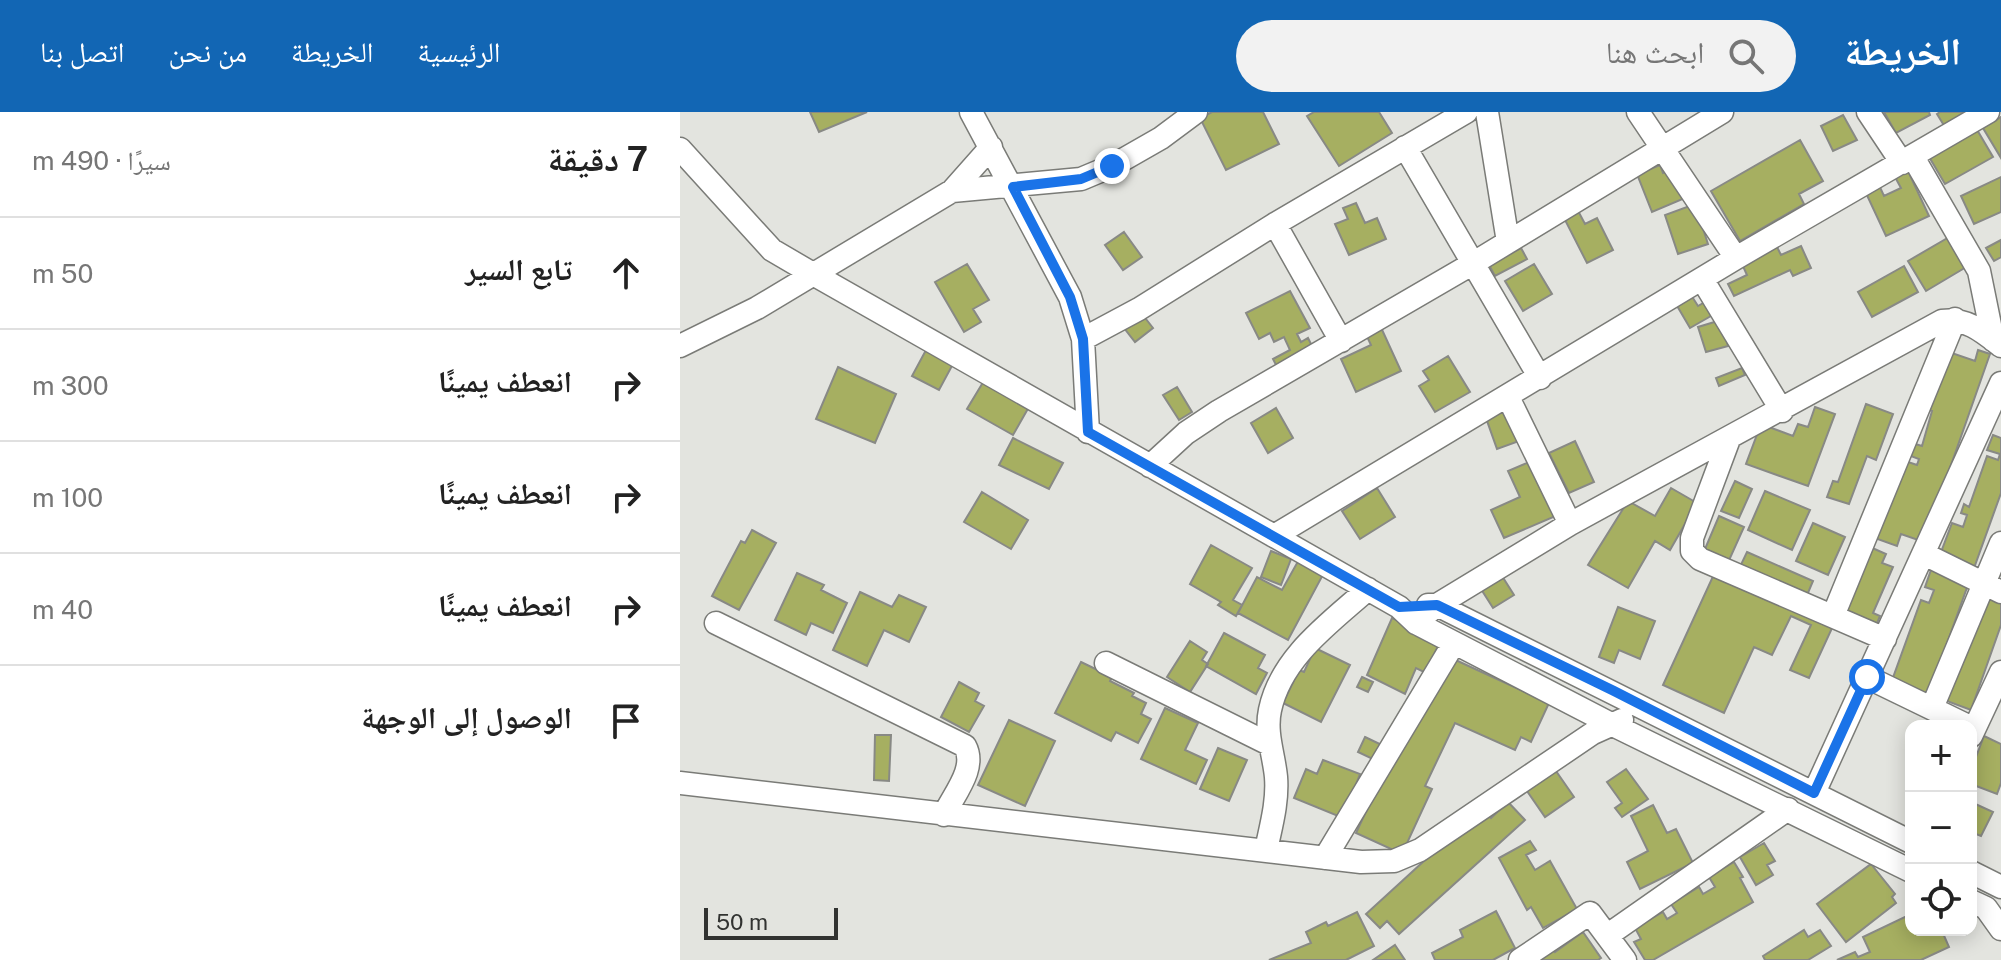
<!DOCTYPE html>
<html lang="ar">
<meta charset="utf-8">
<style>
:root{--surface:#fff;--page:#f2f2f2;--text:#222;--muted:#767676;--line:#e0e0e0;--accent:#1266b4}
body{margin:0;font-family:"Public Sans","Noto Naskh Arabic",sans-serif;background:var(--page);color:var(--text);direction:rtl}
.controls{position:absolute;right:24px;bottom:24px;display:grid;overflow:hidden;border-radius:16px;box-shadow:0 4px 20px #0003}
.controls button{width:72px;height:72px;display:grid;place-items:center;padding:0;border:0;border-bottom:2px solid var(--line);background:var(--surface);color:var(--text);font:40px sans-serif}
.scale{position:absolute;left:24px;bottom:20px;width:134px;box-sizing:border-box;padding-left:8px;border:4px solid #323331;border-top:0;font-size:22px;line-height:28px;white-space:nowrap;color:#323331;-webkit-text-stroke:6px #e3e4df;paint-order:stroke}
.stop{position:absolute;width:24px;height:24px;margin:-18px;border:6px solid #1a73e8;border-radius:50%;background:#fff}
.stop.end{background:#1a73e8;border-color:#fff;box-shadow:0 2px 8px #0008}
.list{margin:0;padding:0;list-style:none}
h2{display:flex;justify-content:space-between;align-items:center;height:104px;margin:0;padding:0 32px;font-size:34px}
h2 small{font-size:26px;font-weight:400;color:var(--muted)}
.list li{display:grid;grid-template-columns:52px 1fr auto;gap:24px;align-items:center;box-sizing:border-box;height:112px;padding:0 32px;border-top:2px solid var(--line)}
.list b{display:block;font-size:30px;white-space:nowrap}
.list em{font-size:26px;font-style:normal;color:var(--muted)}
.icon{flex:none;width:44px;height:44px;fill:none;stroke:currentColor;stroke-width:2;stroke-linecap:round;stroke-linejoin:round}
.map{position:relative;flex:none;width:1321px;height:848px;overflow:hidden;direction:ltr}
header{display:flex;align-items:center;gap:48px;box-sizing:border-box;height:112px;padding:0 40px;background:var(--accent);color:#fff}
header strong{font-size:38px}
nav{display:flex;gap:44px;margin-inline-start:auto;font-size:28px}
.search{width:560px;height:72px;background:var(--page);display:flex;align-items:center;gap:20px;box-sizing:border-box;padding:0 28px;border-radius:44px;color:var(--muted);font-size:30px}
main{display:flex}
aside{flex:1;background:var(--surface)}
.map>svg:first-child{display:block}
.building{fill:#a6af61;stroke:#888985;stroke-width:2}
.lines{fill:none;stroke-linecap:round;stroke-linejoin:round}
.minor-casing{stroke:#7a7b77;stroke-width:25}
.minor{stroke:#fff;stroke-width:22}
.route{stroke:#1a73e8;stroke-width:10}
</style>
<header>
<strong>الخريطة</strong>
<div class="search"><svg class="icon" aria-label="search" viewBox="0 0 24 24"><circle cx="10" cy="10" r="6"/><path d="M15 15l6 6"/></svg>ابحث هنا</div>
<nav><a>الرئيسية</a><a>الخريطة</a><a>من نحن</a><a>اتصل بنا</a></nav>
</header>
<main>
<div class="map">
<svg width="1321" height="848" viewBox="0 0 1321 848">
<rect width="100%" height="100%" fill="#e3e4df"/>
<path class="building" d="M130,0H187L139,20Z
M532,0H583L599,32L546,58L520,6Z
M634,0H699L712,21L659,54L627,4Z
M1204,0H1249L1250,3L1216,21Z
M1260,0H1290L1268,20L1257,2Z
M1163,3L1177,28L1153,39L1141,14Z
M1321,5V46L1303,16Z
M1296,16L1313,45L1265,72L1248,43Z
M1120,28L1143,69L1119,82L1124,92L1060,129L1031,79Z
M964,53L966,59L980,53L983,61L994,57L1005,86L972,100L955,57Z
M1228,59L1249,104L1206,124L1185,79L1199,73L1204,84L1221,76L1215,65Z
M1321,65V100L1294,112L1281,84Z
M676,91L685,111L697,106L706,127L669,143L655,112L668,107L663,96Z
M1015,92L1028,132L998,142L985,103Z
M896,95L905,112L917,106L933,138L907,151L882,102Z
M444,120L462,145L443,158L425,133Z
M1276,121L1293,151L1246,179L1228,149Z
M1321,128V145L1314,149L1306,136Z
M1121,134L1131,156L1113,164L1110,158L1054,184L1048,172L1067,163L1062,152L1097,135L1101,143Z
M841,136L847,147L815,164L809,153Z
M287,152L309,188L293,197L301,210L284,220L255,170Z
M854,152L872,182L843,199L825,169Z
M1224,154L1238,180L1192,205L1178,180Z
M610,179L630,216L617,222L621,230L628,226L634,238L598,257L593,247L610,238L604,225L594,230L590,221L579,227L566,201Z
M1011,183L1018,194L1030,187L1038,200L1010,216L996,192Z
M462,202L473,216L455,230L444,216Z
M1041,208L1048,234L1026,240L1018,215Z
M698,209L721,259L676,280L661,247L691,233L683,216Z
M246,238L273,252L259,278L232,264Z
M1298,238L1310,242L1244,430L1221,422L1217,434L1189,424L1216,346L1237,353L1239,347L1228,343L1232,331L1242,334L1252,299L1245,297L1266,239L1295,249Z
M768,244L790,280L755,300L739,274L749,268L743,259Z
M158,255L216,282L195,331L136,307Z
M1062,256L1065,263L1039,274L1036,266Z
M305,267L350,293L333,323L287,297Z
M497,275L512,300L499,308L483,283Z
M1186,292L1213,302L1196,348L1187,344L1169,392L1147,385L1153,369L1158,370Z
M1135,295L1155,302L1128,374L1066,352L1081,312L1113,324L1118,312L1128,315Z
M596,296L613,326L588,341L571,311Z
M831,297L842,328L817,337L806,306Z
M1313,323L1321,326V381L1247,587L1210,574L1241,488L1249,491L1254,478L1245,475L1252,455L1255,456L1272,411L1283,415L1287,403L1281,401L1284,392L1289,395L1307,344L1318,348L1320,342L1307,338Z
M333,326L383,351L369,377L319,353Z
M895,329L914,370L889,381L869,341Z
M854,348L878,403L824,426L811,398L840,385L828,359Z
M1055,369L1072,377L1059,406L1041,399Z
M697,376L715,405L680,427L662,399Z
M991,376L1017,391L990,438L975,429L948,476L908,453L948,389L975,404Z
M1085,379L1130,398L1112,438L1068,418Z
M302,380L348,408L331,437L284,410Z
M1039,404L1064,415L1046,455L1022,444Z
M1133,411L1165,425L1148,463L1116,449Z
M72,418L96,431L59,498L32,484L61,429L65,431Z
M531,433L572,456L553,488L562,493L556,504L538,493L541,490L510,472Z
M1190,435L1206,442L1202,451L1213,455L1193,501L1200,504L1191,526L1157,512Z
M591,439L611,447L601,473L581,465Z
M1067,440L1133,469L1125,488L1058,459Z
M621,444L646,457L608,528L558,501L577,465L602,478Z
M1035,460L1153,514L1129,566L1110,558L1131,513L1111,504L1092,543L1074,535L1044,601L983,573Z
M117,461L144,473L141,478L167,491L153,521L131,511L126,523L95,508Z
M822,464L834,483L813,496L801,477Z
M1300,479L1321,486V513L1291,598L1256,585Z
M180,480L212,495L219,483L246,495L229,530L204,518L187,554L153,538Z
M938,495L975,509L960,547L939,538L934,551L919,545Z
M712,506L761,527L746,561L736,556L725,582L687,563Z
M544,521L585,543L578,556L587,561L576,582L526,554Z
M510,529L527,540L522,548L528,552L510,580L487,565Z
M635,536L670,553L641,610L603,591L619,558L624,560Z
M769,545L869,591L851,630L841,625L835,638L775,611L745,674L752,677L722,742L676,721L744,575Z
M401,550L432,565L430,569L454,581L452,584L466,591L461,602L471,607L458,631L436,620L431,629L375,601Z
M682,565L693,570L688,580L677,575Z
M279,570L299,581L295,589L304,594L289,620L261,605Z
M485,596L518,611L505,638L527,648L516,672L461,647Z
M329,608L375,629L345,694L298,673Z
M195,623H211L209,669L194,668Z
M1304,624L1321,632V671L1317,682L1291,672V658Z
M685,625L706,635L699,650L678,640Z
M538,636L567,648L549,689L520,677Z
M643,648L680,662L663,706L614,686L626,657L637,662Z
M946,657L968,687L942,705L935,696L942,691L927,670Z
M876,659L894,685L865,705L847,679Z
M828,690L845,708L719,822L707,809L700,816L686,802L802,696L811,706Z
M1291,690L1313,700L1301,724L1291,720Z
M973,693L987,721L996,717L1013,751L960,777L947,750L968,739L951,704Z
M850,729L856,738L846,743L855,758L870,749L897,797L863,816L851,795L847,798L819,746Z
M1084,731L1095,749L1087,753L1093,763L1076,773L1060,745Z
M1054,750L1063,765L1060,766L1073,790L973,848H965L954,830L961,827L955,816L983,800L987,807L997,801L991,792L1019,775L1023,782L1035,775L1029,765Z
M1191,752L1215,782L1212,785L1216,791L1166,830L1137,792Z
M816,799L835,836L813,848H755L752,841L783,825L780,818Z
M677,800L694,834L666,848H589L631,831L626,820L646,810L648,814Z
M1231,802V818L1262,819L1269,835L1241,848H1157L1175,840L1178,845L1190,840L1183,825Z
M1124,818L1128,825L1140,818L1151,834L1128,848H1085L1083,844Z
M903,820L921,846L918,848H850L871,833L875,840Z
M715,833L725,848H693Z"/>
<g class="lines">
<g class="minor-casing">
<path id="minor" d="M291,0L390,185L403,227L408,320
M807,0L828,130
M958,0L1056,146
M1188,0L1222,51
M725,35L860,266
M0,37L92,138L133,162L719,495L736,511L933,613L1231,759
M1233,45L1299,159L1313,228
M272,79L311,35
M595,112L661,229
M1022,167L1102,299
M403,227L459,197L595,112L786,0
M0,234L77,196L272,79L401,67L432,54L481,26L516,0
M828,285L890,412
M1049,327L1012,426V439L1020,447L1205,527
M470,354L506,321L539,299L792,152L1042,0
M594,424L1056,146L1308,0
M1244,442L1321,480
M748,493H757L1231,730
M1153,504L1275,207
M36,511L285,634C297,656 274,682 264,703
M736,511L757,493L890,412L1262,209C1287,206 1302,219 1321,234
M426,551L589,632
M1187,565L1288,614
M1252,596L1321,431
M1291,624L1321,560
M0,671L681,750L714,749L740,738L913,621L942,608
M1134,681L1321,271
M586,738C591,714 598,690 596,665C594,643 585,621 590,598C601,545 650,511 688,477
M645,746L774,531
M1291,760L1321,775
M1291,789L1306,796L1321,817
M928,823L1108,697
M840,848L910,801L945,848"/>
</g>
<use href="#minor" class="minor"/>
</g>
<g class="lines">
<path class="route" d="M432,54L401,67L333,75L390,185L403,227L408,320L719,495L757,493L934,579L1134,681L1187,565"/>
</g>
</svg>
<div class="controls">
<button>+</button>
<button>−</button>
<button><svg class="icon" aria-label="locate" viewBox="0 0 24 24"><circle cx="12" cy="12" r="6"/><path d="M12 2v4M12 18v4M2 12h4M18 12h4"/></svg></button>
</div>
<div class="scale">50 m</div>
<div class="stop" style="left:1187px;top:565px"></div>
<div class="stop end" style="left:432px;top:54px"></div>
</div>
<aside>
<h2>7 دقيقة<small>سيرًا · 490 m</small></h2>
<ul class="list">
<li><svg class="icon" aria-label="ahead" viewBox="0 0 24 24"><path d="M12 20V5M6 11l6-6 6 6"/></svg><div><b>تابع السير</b></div><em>50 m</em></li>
<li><svg class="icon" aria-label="right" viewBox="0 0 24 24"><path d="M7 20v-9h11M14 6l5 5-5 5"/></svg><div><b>انعطف يمينًا</b></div><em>300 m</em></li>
<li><svg class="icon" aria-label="right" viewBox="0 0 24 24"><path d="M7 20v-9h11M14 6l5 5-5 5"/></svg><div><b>انعطف يمينًا</b></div><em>100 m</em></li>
<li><svg class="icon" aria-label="right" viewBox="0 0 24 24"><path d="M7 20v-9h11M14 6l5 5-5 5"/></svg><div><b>انعطف يمينًا</b></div><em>40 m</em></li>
<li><svg class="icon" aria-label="arrive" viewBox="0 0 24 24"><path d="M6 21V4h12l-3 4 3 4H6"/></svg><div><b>الوصول إلى الوجهة</b></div></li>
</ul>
</aside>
</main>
